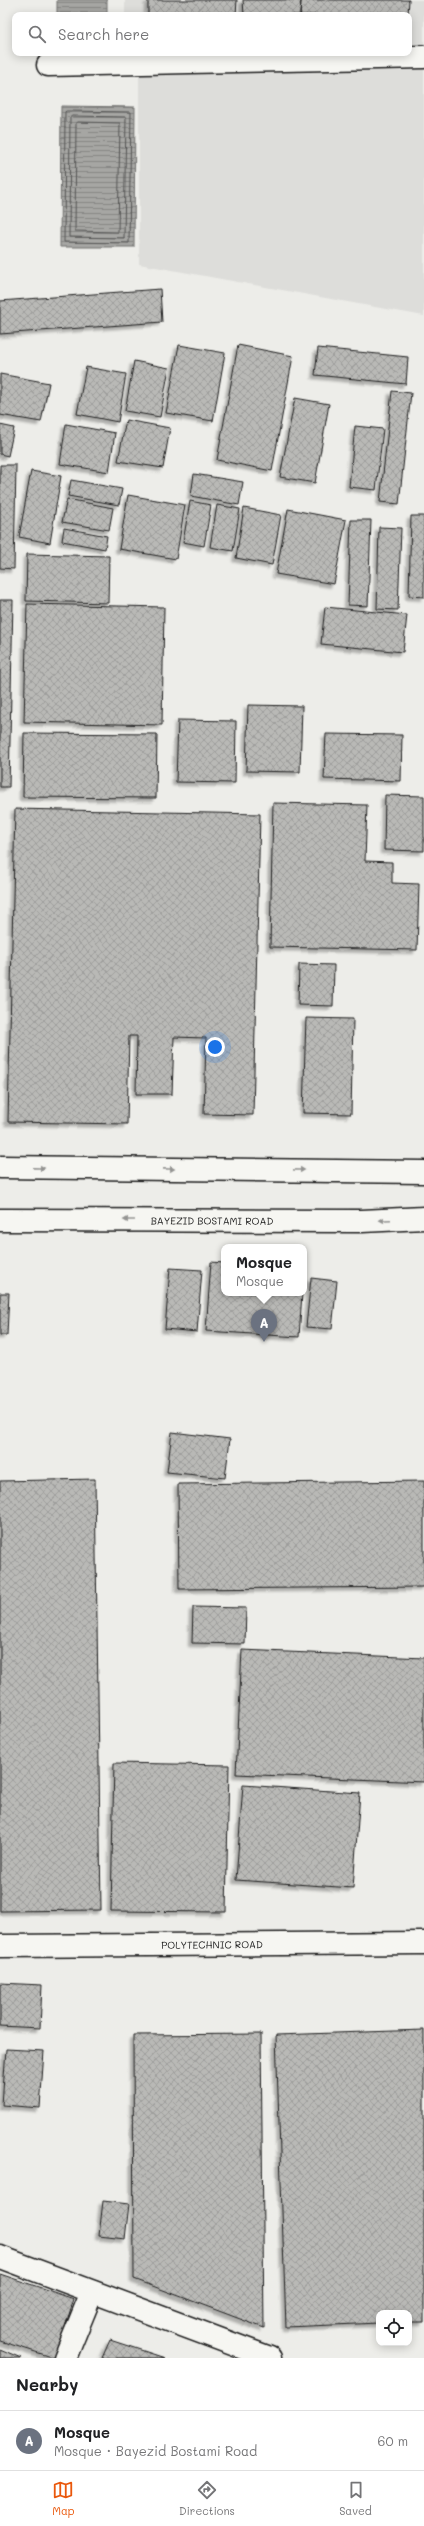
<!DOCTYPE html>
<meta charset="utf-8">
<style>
:root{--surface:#fff;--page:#f6f6f6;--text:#202124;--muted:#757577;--line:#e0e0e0;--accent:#ea580c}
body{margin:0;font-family:Mali,sans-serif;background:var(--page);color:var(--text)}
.controls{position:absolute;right:12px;bottom:12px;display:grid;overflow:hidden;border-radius:8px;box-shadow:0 2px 10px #0003}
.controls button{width:36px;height:36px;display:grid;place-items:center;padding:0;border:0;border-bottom:1px solid var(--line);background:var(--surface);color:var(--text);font:20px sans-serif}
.you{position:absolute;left:215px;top:1047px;width:14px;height:14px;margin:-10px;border:3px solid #fff;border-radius:50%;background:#1a73e8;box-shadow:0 0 0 6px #1a73e833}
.badge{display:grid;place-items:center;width:26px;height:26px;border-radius:50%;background:var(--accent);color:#fff;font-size:13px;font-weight:700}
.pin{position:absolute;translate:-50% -33px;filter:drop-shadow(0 1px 2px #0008)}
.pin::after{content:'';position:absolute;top:21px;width:14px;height:12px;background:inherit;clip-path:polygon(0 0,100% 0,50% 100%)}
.popup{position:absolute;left:221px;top:1244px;width:86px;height:52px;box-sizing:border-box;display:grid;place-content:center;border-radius:8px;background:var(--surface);filter:drop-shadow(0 1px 3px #0005);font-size:13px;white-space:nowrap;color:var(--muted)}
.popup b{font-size:15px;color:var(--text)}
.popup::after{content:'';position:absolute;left:50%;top:100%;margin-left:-8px;border:8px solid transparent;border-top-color:var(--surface)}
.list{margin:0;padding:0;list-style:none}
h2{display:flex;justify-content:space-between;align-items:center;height:52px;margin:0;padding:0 16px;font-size:17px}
h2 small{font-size:13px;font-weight:400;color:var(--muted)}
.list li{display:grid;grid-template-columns:26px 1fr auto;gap:12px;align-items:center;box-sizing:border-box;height:60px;padding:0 16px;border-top:1px solid var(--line)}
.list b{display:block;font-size:15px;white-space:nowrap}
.list p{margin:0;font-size:13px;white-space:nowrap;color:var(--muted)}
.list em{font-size:13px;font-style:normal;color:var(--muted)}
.icon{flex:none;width:22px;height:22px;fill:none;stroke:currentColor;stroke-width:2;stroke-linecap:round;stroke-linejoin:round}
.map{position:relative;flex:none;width:424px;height:2358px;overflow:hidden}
.search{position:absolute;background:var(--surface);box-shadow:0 2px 10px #0003;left:12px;right:12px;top:12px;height:44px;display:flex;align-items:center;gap:10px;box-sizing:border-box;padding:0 14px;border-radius:8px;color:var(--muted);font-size:15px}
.sheet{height:112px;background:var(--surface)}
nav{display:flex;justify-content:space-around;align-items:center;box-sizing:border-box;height:56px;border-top:1px solid var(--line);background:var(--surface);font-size:11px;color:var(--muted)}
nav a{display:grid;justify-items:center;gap:2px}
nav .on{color:var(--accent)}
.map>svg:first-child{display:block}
.built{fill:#ddddda}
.water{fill:url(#water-rules);stroke:#6f6f6d}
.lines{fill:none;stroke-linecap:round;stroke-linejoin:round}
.shore{stroke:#535352;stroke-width:1}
.building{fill:url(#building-cross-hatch);stroke:#1c1c1c;filter:url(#shadow)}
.minor-casing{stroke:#1c1c1c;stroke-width:25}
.major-casing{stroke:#1c1c1c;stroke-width:25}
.minor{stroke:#f6f6f2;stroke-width:22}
.major{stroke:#f6f6f2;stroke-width:22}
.oneway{fill:#949492}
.labels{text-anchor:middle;stroke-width:3.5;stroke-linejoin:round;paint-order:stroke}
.street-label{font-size:10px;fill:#1c1c1c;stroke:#f6f6f2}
</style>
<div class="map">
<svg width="424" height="2358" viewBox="0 0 424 2358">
<defs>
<pattern id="water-rules" width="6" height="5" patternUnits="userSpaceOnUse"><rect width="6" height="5" fill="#a6a6a3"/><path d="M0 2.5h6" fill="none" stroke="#868684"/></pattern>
<pattern id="building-cross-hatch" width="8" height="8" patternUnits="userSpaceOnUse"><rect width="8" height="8" fill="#b9b9b6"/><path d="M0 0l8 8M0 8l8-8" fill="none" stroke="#9e9e9c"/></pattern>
<filter id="shadow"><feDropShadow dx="-3.5" dy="3.5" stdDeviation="1" flood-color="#0004"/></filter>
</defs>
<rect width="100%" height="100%" fill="#edede9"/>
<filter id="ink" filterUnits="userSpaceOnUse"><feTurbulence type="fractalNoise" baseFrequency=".025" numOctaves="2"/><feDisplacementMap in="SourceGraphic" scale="8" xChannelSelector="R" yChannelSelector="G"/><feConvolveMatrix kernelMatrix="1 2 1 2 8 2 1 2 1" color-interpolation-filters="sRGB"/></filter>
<g filter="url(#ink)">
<path class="built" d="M125,0H424V50H409V15H125Z
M424,65V316L139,264V71Z"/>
<path class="water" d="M57,0H107V15H57Z
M61,106L135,107L134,247H60Z"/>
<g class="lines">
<path class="shore" d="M67,111L131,112L129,243L64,242L65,112Z
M72,116L126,117L124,238L69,237L70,118Z
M78,122L120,123L118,232L75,231L76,124Z"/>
</g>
<path class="building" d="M148,0H237L236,15H148Z
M243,0H301L300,15H244Z
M301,0H409L408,15H300Z
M160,289L162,322L0,334V301Z
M179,345L225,353L213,421L166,413Z
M238,345L293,356L272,471L217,460Z
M318,348L408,357L406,384L315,375Z
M134,361L169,368L160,417L125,411Z
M86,367L126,374L118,422L77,414Z
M0,374L49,383L41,422L0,415Z
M392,391L411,393L399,504L380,502Z
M295,398L329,404L315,483L280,477Z
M126,420L170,428L163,468L118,461Z
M66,424L115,433L109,472L60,464Z
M0,425L14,428L8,456L0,454Z
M355,426L383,429L376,490L349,487Z
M0,465H16L14,569L0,568Z
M31,471L61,476L50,543L19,537Z
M194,474L243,482L239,505L191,496Z
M71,480L122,489L119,505L68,496Z
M128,495L185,505L176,559L119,549Z
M67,499L113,508L109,530L62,522Z
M190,501L211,505L204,546L183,542Z
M217,505L240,509L233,551L210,547Z
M244,508L281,515L272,565L236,558Z
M288,509L346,520L334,584L276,574Z
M411,516H424V597L409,596Z
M351,520H371L368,606L348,605Z
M379,527L401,528L398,610L377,609Z
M64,528L107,536L105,549L62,541Z
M27,554L109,556L108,603L26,601Z
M0,600H13L9,787H0Z
M27,604L164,607L162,725L24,722Z
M325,607L407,615L403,652L321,644Z
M248,705L302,706L300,772L246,771Z
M178,720L236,721L235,783L176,782Z
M24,733L157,734L156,798L23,797Z
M326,734L402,735L401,781L324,779Z
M385,795L424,796V851L384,850Z
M273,803L367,805L365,861L392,862V883L419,884L417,950L270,947Z
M15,809L260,814L253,1115L204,1114L206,1038L174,1037L172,1094H136L137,1036H129L127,1124L8,1122Z
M299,964L334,965L333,1006L298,1005Z
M306,1018L353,1019L351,1114L303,1113Z
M211,1262L224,1263V1293H302L299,1337L206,1331Z
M170,1268L202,1270L197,1332L165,1329Z
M311,1278L337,1281L332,1329L306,1327Z
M0,1293H9L7,1335H0Z
M172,1432L230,1439L225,1478L167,1472Z
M95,1479L101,1910L0,1911V1481Z
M424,1481V1587L179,1589L178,1484Z
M193,1607L246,1608L245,1644L192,1643Z
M242,1650L424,1658V1782L236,1774Z
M114,1763L229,1765L226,1912L111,1911Z
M243,1785L360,1793L353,1888L236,1880Z
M0,1983L42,1985L40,2028L0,2026Z
M424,2030V2322H409V2313H379V2323L286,2327L276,2035Z
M261,2034L264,2328L134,2279L133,2035Z
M6,2049L44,2051L40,2108L2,2105Z
M103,2201L129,2204L125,2239L99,2236Z
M0,2274L74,2299L55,2358L0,2341Z
M110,2340L165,2358H102Z
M0,2349L21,2358H0Z"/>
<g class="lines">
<g class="minor-casing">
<g id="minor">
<path d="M48,65L424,57"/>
<path id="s1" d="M0,1946L424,1943"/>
<path d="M0,2257L270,2358"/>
<path d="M65,2358L92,2292"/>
</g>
</g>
<g class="major-casing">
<g id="major">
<path d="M0,1167L424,1172"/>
<path id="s2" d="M0,1220L362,1221L424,1218"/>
</g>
</g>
<use href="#minor" class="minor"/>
<use href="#major" class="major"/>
</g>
<defs><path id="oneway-solid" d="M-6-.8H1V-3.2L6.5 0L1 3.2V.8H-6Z"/></defs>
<g class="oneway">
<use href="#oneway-solid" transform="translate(39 1168) rotate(1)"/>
<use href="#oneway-solid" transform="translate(169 1169) rotate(1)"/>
<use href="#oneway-solid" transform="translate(299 1170) rotate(1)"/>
<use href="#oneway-solid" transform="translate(129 1220) rotate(-180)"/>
<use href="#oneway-solid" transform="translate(385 1220) rotate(178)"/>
</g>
</g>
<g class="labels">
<g class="street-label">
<text dy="4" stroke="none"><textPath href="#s2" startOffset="212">BAYEZID BOSTAMI ROAD</textPath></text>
<text dy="4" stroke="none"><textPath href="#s1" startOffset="212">POLYTECHNIC ROAD</textPath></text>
</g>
</g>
</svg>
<div class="controls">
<button><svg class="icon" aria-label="locate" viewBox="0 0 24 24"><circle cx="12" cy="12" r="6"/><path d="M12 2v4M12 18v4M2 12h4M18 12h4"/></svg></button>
</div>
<div class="you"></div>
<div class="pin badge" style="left:264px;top:1342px;background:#6b7280">A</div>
<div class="popup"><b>Mosque</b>Mosque</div>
<div class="search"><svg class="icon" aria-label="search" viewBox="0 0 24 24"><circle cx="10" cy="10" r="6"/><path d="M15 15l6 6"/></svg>Search here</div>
</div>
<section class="sheet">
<h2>Nearby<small></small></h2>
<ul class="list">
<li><span class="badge" style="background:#6b7280">A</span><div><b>Mosque</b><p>Mosque · Bayezid Bostami Road</p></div><em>60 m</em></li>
</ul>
</section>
<nav>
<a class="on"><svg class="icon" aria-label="map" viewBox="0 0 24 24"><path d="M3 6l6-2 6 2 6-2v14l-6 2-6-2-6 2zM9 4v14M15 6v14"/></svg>Map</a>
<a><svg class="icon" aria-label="directions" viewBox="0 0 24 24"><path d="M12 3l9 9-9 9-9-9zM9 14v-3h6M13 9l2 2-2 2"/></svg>Directions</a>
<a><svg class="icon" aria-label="saved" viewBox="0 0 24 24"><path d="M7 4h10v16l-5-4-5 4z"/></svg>Saved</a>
</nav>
